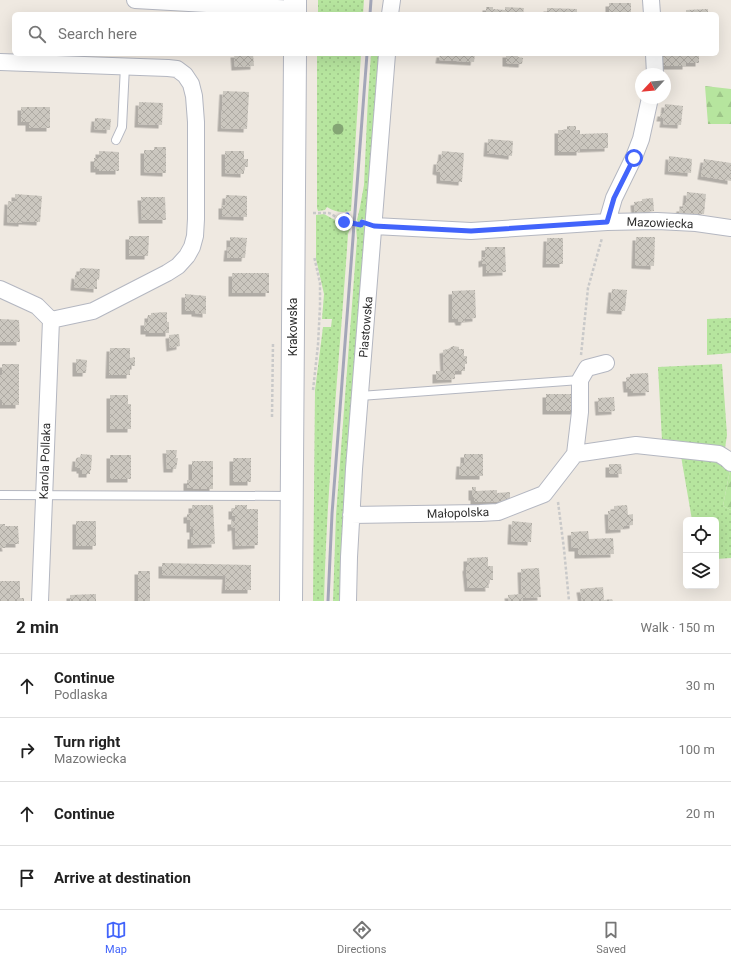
<!DOCTYPE html>
<meta charset="utf-8">
<style>
:root{--surface:#fff;--page:#f6f6f6;--text:#222;--muted:#767676;--line:#e0e0e0;--accent:#4264fb}
body{margin:0;font-family:Roboto,sans-serif;background:var(--page);color:var(--text)}
.controls{position:absolute;right:12px;bottom:12px;display:grid;overflow:hidden;border-radius:6px;box-shadow:0 4px 16px #0002}
.controls button{width:36px;height:36px;display:grid;place-items:center;padding:0;border:0;border-bottom:1px solid var(--line);background:var(--surface);color:var(--text);font:20px sans-serif}
.compass{position:absolute;left:635px;top:68px;width:36px;height:36px;border-radius:50%;background:var(--surface);box-shadow:0 4px 16px #0002;rotate:244deg}
.stop{position:absolute;width:12px;height:12px;margin:-9px;border:3px solid #4264fb;border-radius:50%;background:#fff}
.stop.end{background:#4264fb;border-color:#fff;box-shadow:0 1px 4px #0008}
.list{margin:0;padding:0;list-style:none}
h2{display:flex;justify-content:space-between;align-items:center;height:52px;margin:0;padding:0 16px;font-size:17px}
h2 small{font-size:13px;font-weight:400;color:var(--muted)}
.list li{display:grid;grid-template-columns:26px 1fr auto;gap:12px;align-items:center;box-sizing:border-box;height:64px;padding:0 16px;border-top:1px solid var(--line)}
.list b{display:block;font-size:15px;white-space:nowrap}
.list p{margin:0;font-size:13px;white-space:nowrap;color:var(--muted)}
.list em{font-size:13px;font-style:normal;color:var(--muted)}
.icon{flex:none;width:22px;height:22px;fill:none;stroke:currentColor;stroke-width:2;stroke-linecap:round;stroke-linejoin:round}
.map{position:relative;flex:none;width:731px;height:601px;overflow:hidden}
.search{position:absolute;background:var(--surface);box-shadow:0 4px 16px #0002;left:12px;right:12px;top:12px;height:44px;display:flex;align-items:center;gap:10px;box-sizing:border-box;padding:0 14px;border-radius:6px;color:var(--muted);font-size:15px}
.sheet{height:308px;background:var(--surface)}
nav{display:flex;justify-content:space-around;align-items:center;box-sizing:border-box;height:56px;border-top:1px solid var(--line);background:var(--surface);font-size:11px;color:var(--muted)}
nav a{display:grid;justify-items:center;gap:2px}
nav .on{color:var(--accent)}
.map>svg:first-child{display:block}
.grass{fill:url(#grass-dots)}
.forest{fill:url(#forest-firs)}
.building{fill:url(#building-cross-hatch);filter:url(#shadow)}
.lines{fill:none;stroke-linecap:round;stroke-linejoin:round}
.lane-casing{stroke:#b4b7c1;stroke-width:10}
.street-casing{stroke:#b4b7c1;stroke-width:18}
.secondary-casing{stroke:#b4b7c1;stroke-width:24}
.path{stroke:#c9c9c9;stroke-width:2.5;stroke-dasharray:3 2;stroke-linecap:butt}
.lane{stroke:#fff;stroke-width:8}
.street{stroke:#fff;stroke-width:16}
.secondary{stroke:#fff;stroke-width:22}
.rail{stroke:#a3a6b8;stroke-width:3}
.tree{fill:#84a574}
.route{stroke:#4264fb;stroke-width:5}
.labels{text-anchor:middle;stroke-width:3;stroke-linejoin:round;paint-order:stroke}
.street-label{font-size:12px;fill:#2e2e2e;stroke:#fff}
</style>
<div class="map">
<svg width="731" height="601" viewBox="0 0 731 601">
<defs>
<pattern id="grass-dots" width="8" height="8" patternUnits="userSpaceOnUse"><rect width="8" height="8" fill="#b6e59e"/><path d="M2 2h.1M6 6h.1" fill="none" stroke="#9dc588" stroke-width="1.8" stroke-linecap="round"/></pattern>
<pattern id="forest-firs" width="22" height="20" patternUnits="userSpaceOnUse"><rect width="22" height="20" fill="#b6e59e"/><path d="M5 1l3.5 6h-7zM16 11l3.5 6h-7z" fill="#9dc588"/></pattern>
<pattern id="building-cross-hatch" width="8" height="8" patternUnits="userSpaceOnUse"><rect width="8" height="8" fill="#cbc7bf"/><path d="M0 0l8 8M0 8l8-8" fill="none" stroke="#afaba4"/></pattern>
<filter id="shadow"><feDropShadow dx="-3.5" dy="3.5" stdDeviation="0" flood-color="#0004"/></filter>
</defs>
<rect width="100%" height="100%" fill="#efe9e1"/>
<path class="grass" d="M318,0H364L363,14H318Z
M317,54H361L351,211C341,213 335,212 327,207L325,210L318,211L317,208Z
M371,54H380L366,220L362,219L361,223H359L357,220L360,207L364,185L368,97Z
M324,214L342,224L348,223L351,226L348,234C340,356 327,478 324,601H313L315,390L323,327H331L332,319H322L324,294L316,259V215Z
M363,223L366,228L341,601H333L336,515L357,239L356,227L359,226L362,228Z
M731,318V353L707,355V319Z
M722,364L727,435L725,448L674,440H662L658,367Z
M681,456L718,459L730,470L723,506L731,510V558L716,559V520H692Z"/>
<path class="forest" d="M705,86L731,89V124H708Z
M730,470L731,471V510L723,506Z"/>
<path class="building" d="M609,3H631V14H609Z
M486,7H493V9L505,10V7L524,8L523,14H486Z
M547,8L577,9V14H547Z
M708,9V14H686V10Z
M234,54H253L254,66L235,67Z
M440,54H475L474,62L439,60Z
M506,54H518V57L523,58L522,64L506,63Z
M663,54H699V63H686V66H663Z
M223,91L249,92L247,129L221,128Z
M139,102L163,103L162,125L138,124Z
M665,104L683,106L681,125L663,124L664,118H660L661,113H664Z
M21,107H50V128H29V122H21Z
M95,118L111,119L110,130L94,129Z
M567,126H576V130H580V152H558V130H567Z
M608,133V148L581,149L580,134Z
M488,139L513,141L512,156L487,153Z
M154,147H166V173L144,172V150H154Z
M99,151L119,152V171H99V169H94V158H99Z
M225,151H244V159H248V167H244V174L225,173Z
M442,151L464,153L462,182L440,180V172L436,171L437,161H441Z
M669,156L692,159L691,173L668,171Z
M704,159L731,163V181L701,176Z
M687,192L706,194L704,214L679,213L680,208H683V203H686Z
M15,194L42,196L40,222L22,221V223L7,222L8,201L15,202Z
M226,195L247,196V217L222,216V205H225Z
M141,197H165L166,220H142Z
M653,198L654,211L635,213L634,202L642,201V199Z
M129,236H149L148,256H129Z
M230,237L247,238L245,258H227L228,247H230Z
M636,237H655L654,266L635,265Z
M547,238H563V264H546Z
M485,247H505L506,272L486,273V263L482,264V258L485,257Z
M80,268L100,269L99,280L97,279V289L74,287L75,275L79,276Z
M232,273H269V293H232Z
M612,289L627,290L625,311L610,310Z
M475,290L476,318L465,319L464,322H459L458,319H452V291Z
M185,294L206,296V314L195,313V311H185Z
M167,312V322H169V333H149V331H144V322H148V315H151V313Z
M0,319L19,320L20,342H0Z
M179,334L180,346L170,348L169,335Z
M453,346L459,347V349H464V356H467V364H465V371H455V379L436,380V371H444L443,350L448,349Z
M110,348H130V358L135,357V366H130V375H109Z
M76,359L87,360L86,373H76Z
M2,364H19V405H2V400H0V376L2,375Z
M648,373L649,392L631,393V389H627L626,378H630V374Z
M546,394H577L576,411H546Z
M110,395H128V404H131V429H110Z
M614,397L615,411L599,412L598,398Z
M166,450H177L176,458H178L176,469H167Z
M81,454L92,455L91,470L90,471V474H82V470H80V468H75L76,458H80Z
M464,454H483V476H459L460,463H464Z
M110,455H131V479H110Z
M233,458H251V482H233Z
M192,461H213V489H193V488H187V480H192Z
M609,464H621L622,474H609Z
M472,487H476V491L497,490V493L510,492V501L474,502V497H472Z
M192,505H213L215,544L191,545V536H193V529H190V520H187V514L192,513Z
M235,505H247V509H258V545L236,546L235,527L231,528V521H235V516H232V508H235Z
M627,505L628,515L633,514V525L624,526V529L609,530L608,511H614V506Z
M76,521H96V546H76Z
M512,521L532,523L531,542L511,541Z
M0,524H5V526H18L19,544H5L6,548H0Z
M588,531L589,539L613,538L614,554L578,555V548H572L571,532Z
M488,557V566H493V580H488L489,588H468L466,568L467,567V558Z
M162,563L251,565V590H225L226,576L162,575Z
M539,568L541,597L523,598V601H509L508,595L522,594L521,569Z
M138,571H150V601H138Z
M0,581H20V598H24V601H0Z
M603,587L604,600L612,599L613,601H582L580,589Z
M96,594V601H70V595Z"/>
<g class="lines">
<g class="lane-casing">
<path id="lane" d="M116,140L122,127L125,66
M360,396L580,380
M0,495L291,496"/>
</g>
<g class="street-casing">
<path id="street" d="M135,0L295,9
M651,0L652,14
M390,14L392,0
M654,54L655,74
M0,62L168,68L177,69L185,75L191,84L194,96L196,122V219L195,236L192,247L187,256L178,266L167,273L93,311L51,320L37,306L0,289
M607,222L614,198L634,157L641,139L650,98
M374,226L471,231L607,222L657,221L696,223L731,228
M575,454L580,412V380L587,368L606,363
M351,515L480,513L498,512L544,494L575,454L636,445L719,454L727,459L731,463
M40,601L51,320
M348,601L349,557L354,469L387,54"/>
</g>
<g class="secondary-casing">
<path id="secondary" d="M295,14V0
M291,601L295,54"/>
</g>
<path class="path" d="M313,213H329L344,221L345,216L347,215V221L359,224
M581,355L588,288L602,238
M313,390L318,345L320,306V283L314,256
M272,417L273,342
M558,502L564,549L569,601"/>
<use href="#lane" class="lane"/>
<use href="#street" class="street"/>
<use href="#secondary" class="secondary"/>
<path class="rail" d="M370,14L371,0
M328,601L332,514L367,54"/>
</g>
<circle class="tree" cx="338" cy="129" r="5.5"/>
<g class="lines">
<path class="route" d="M344,222L345,216L347,215V222L361,225L362,222L374,226L471,231L607,222L614,198L634,158"/>
</g>
<g class="labels">
<g class="street-label">
<text transform="translate(660 223) rotate(2)" y="4">Mazowiecka</text>
<text transform="translate(293 327) rotate(-90)" y="4">Krakowska</text>
<text transform="translate(366 327) rotate(-85)" y="4">Piastowska</text>
<text transform="translate(45 461) rotate(-88)" y="4">Karola Pollaka</text>
<text transform="translate(458 513) rotate(-2)" y="4">Małopolska</text>
</g>
</g>
</svg>
<div class="controls">
<button><svg class="icon" aria-label="locate" viewBox="0 0 24 24"><circle cx="12" cy="12" r="6"/><path d="M12 2v4M12 18v4M2 12h4M18 12h4"/></svg></button>
<button><svg class="icon" aria-label="layers" viewBox="0 0 24 24"><path d="M12 4l9 5-9 5-9-5zM3 14l9 5 9-5"/></svg></button>
</div>
<svg class="compass" viewBox="-18 -18 36 36"><path d="M0-13l5 13h-10z" fill="#e53935"/><path d="M0 13l5-13h-10z" fill="#767676"/></svg>
<div class="stop" style="left:634px;top:158px"></div>
<div class="stop end" style="left:344px;top:222px"></div>
<div class="search"><svg class="icon" aria-label="search" viewBox="0 0 24 24"><circle cx="10" cy="10" r="6"/><path d="M15 15l6 6"/></svg>Search here</div>
</div>
<section class="sheet">
<h2>2 min<small>Walk · 150 m</small></h2>
<ul class="list">
<li><svg class="icon" aria-label="ahead" viewBox="0 0 24 24"><path d="M12 20V5M6 11l6-6 6 6"/></svg><div><b>Continue</b><p>Podlaska</p></div><em>30 m</em></li>
<li><svg class="icon" aria-label="right" viewBox="0 0 24 24"><path d="M7 20v-9h11M14 6l5 5-5 5"/></svg><div><b>Turn right</b><p>Mazowiecka</p></div><em>100 m</em></li>
<li><svg class="icon" aria-label="ahead" viewBox="0 0 24 24"><path d="M12 20V5M6 11l6-6 6 6"/></svg><div><b>Continue</b></div><em>20 m</em></li>
<li><svg class="icon" aria-label="arrive" viewBox="0 0 24 24"><path d="M6 21V4h12l-3 4 3 4H6"/></svg><div><b>Arrive at destination</b></div></li>
</ul>
</section>
<nav>
<a class="on"><svg class="icon" aria-label="map" viewBox="0 0 24 24"><path d="M3 6l6-2 6 2 6-2v14l-6 2-6-2-6 2zM9 4v14M15 6v14"/></svg>Map</a>
<a><svg class="icon" aria-label="directions" viewBox="0 0 24 24"><path d="M12 3l9 9-9 9-9-9zM9 14v-3h6M13 9l2 2-2 2"/></svg>Directions</a>
<a><svg class="icon" aria-label="saved" viewBox="0 0 24 24"><path d="M7 4h10v16l-5-4-5 4z"/></svg>Saved</a>
</nav>
